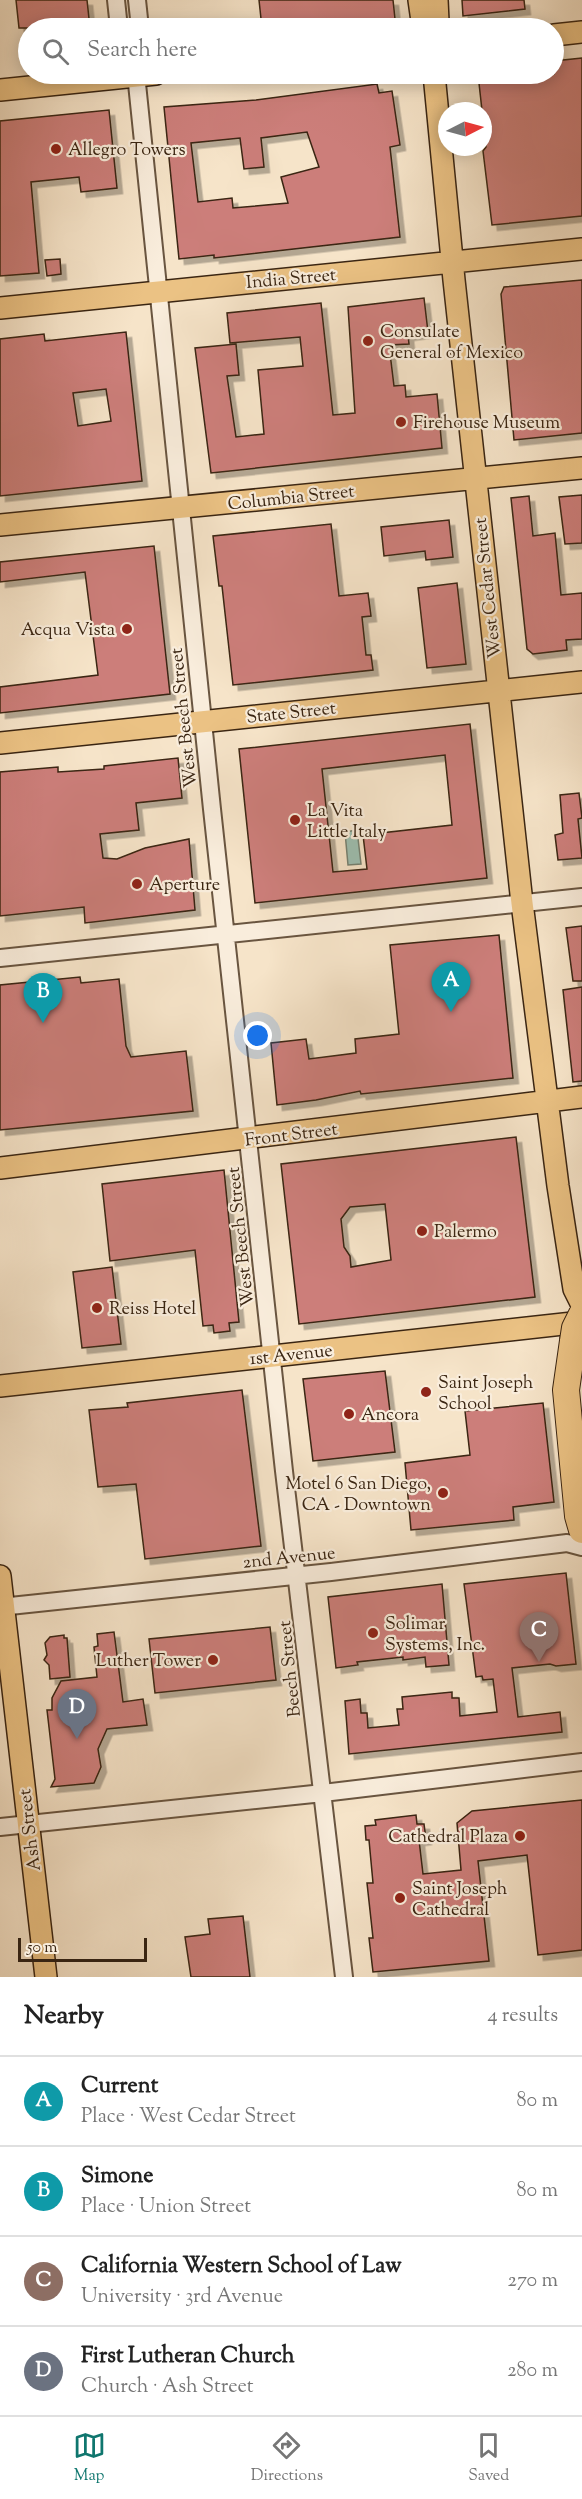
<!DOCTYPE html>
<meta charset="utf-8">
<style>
:root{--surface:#fff;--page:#f2f2f2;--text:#222;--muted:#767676;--line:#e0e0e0;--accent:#0f766e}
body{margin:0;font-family:"Sorts Mill Goudy",serif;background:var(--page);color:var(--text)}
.compass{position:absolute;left:438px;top:102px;width:54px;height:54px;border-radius:50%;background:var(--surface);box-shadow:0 3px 15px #0003;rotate:84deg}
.scale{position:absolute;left:18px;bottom:15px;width:129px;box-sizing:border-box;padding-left:6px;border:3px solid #3a2512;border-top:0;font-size:16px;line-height:21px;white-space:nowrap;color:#3a2512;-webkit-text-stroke:4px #f9eddc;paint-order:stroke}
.you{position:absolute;left:258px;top:1036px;width:21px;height:21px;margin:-15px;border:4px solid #fff;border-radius:50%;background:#1a73e8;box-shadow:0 0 0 9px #1a73e833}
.badge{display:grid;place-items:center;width:39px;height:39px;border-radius:50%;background:var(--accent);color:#fff;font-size:20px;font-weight:700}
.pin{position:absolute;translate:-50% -50px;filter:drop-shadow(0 2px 3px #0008)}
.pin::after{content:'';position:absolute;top:32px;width:21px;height:18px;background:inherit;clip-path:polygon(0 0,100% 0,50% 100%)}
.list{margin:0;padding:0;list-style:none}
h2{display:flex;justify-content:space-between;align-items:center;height:78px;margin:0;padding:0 24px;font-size:26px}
h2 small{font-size:20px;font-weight:400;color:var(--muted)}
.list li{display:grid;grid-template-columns:39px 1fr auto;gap:18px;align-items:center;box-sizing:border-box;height:90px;padding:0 24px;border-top:2px solid var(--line)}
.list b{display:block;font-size:22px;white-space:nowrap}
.list p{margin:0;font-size:20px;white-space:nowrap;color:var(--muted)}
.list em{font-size:20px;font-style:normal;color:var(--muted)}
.icon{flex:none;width:33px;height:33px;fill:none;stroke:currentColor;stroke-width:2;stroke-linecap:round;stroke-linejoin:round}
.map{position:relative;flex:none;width:582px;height:1977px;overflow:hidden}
.search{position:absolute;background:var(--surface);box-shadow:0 3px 15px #0003;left:18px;right:18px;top:18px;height:66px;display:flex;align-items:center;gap:15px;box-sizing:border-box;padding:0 21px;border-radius:33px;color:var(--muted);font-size:22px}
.sheet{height:438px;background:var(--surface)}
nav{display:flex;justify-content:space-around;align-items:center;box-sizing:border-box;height:84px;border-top:2px solid var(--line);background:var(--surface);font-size:16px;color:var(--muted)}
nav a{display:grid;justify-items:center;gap:3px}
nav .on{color:var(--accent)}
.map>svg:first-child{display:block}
.water{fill:#9dbfb1;stroke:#758171;stroke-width:1.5}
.building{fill:#cc7e7a;stroke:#3a2512;stroke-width:1.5;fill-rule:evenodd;filter:url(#shadow)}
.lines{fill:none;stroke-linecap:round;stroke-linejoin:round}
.minor-casing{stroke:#695540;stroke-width:20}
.major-casing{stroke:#3a2512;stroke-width:24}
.highway-casing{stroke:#3a2512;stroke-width:28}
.minor{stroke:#f9eddc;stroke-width:16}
.major{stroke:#ebc284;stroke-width:21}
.highway{stroke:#ebc284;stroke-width:26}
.highway-bridge-casing{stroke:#3a2512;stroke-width:28;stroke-linecap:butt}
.highway-bridge{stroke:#ebc284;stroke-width:26}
.poi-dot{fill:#8f2418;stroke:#f9eddc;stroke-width:2}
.labels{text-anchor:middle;stroke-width:4.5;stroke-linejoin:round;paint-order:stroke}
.poi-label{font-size:18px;fill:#3a2512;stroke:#f9eddc;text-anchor:start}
.street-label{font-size:18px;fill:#3a2512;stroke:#f9eddc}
</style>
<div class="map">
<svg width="582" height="1977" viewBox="0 0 582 1977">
<defs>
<filter id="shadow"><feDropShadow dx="5.5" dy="5.5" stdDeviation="0" flood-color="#0004"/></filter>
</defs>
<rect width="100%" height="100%" fill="#f6e4c9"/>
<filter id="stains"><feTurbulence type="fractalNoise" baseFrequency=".00333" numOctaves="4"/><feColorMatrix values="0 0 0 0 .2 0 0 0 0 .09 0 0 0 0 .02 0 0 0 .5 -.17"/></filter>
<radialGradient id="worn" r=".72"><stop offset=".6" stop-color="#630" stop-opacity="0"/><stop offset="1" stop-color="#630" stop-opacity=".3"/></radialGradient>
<path class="water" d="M357,830L361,864L348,865L345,832Z"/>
<path class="building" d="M16,0H87L90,28H19Z
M259,0H393L395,19L318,28H262Z
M462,0H524L525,9L463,16Z
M582,58V216L492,225L483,151L486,147L478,74H554V61Z
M377,84L379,93L392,91L400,145L390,147L400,237L214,258V255L179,259L164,107L256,100ZM307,132L319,167L281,177L288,203L233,208L232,198L198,202L191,143L240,138L244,169L264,167L261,138Z
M109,110L117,188L81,192L79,177L31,182L39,273L0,276V121Z
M60,259L61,274L47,276L45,260Z
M582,280V433L514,440L501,294L504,287Z
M424,298L428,332L408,335L409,344L389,345L394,386L405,385L406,397L437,394L442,448L211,473L195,348L236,344L239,375L227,376L236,437L264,434L258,370L303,366L300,337L230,343L227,313L321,303L333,415L355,413L348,307Z
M126,332L142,481L0,496V339L44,334L45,341ZM106,389L111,421L78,426L73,393Z
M582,495V543L565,544L559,497Z
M529,496L533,536L555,533L561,595L582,593V639L566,640L567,650L533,654L527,649L511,498Z
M449,520L453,557L426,560L425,551L384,556L381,527Z
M331,524L339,596L368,593L371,616L362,617L366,655H371L373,670L233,685L222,586H219L213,536Z
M154,546L170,694L0,713V687L98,675L85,572L0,582V562Z
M457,583L466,664L427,668L418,588Z
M470,724L487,878L255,903L239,749ZM445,755L452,825L363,835L367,869L333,872L322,769Z
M178,758L182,798L136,803L139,830L100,834L103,858L117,859L145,848L189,839L195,910L85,923L84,907L0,916V772L58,767V772L104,769V766Z
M579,793L582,818L578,819L582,858L558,860L555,835L563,833L560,795Z
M582,926V981H573L566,928Z
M499,935L513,1078L361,1094L360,1091L316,1100L277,1105L271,1043L306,1039L309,1059L356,1053L355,1039L399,1034L390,945Z
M80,977L81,983L119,979L126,1046L131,1057L186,1051L193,1111L0,1130V985Z
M582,987V1081L573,1082L563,990Z
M516,1137L535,1297L299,1324L281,1164ZM385,1204L391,1260L351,1267L350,1256L344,1247L341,1219L350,1207Z
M224,1170L239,1322L229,1323L230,1331L214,1333L213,1325L203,1326L195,1250L110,1261L102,1184Z
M112,1267L121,1344L82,1348L73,1272Z
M385,1371L395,1452L313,1461L303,1379Z
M242,1390L261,1546L145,1559L136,1484L98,1487L89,1410L128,1407L127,1403Z
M543,1403L554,1502L513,1507L514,1520L411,1530L405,1463L470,1455L465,1411Z
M566,1573L576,1664L556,1666L550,1664L512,1668L518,1717L560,1712L562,1732L349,1754L345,1701L360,1699L361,1713H367L368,1728L399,1725L397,1709H403L402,1697L452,1692V1698H459L460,1716L497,1712L493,1679L483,1680L482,1676L476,1677L464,1584Z
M442,1584L449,1665L426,1667L425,1657L403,1660V1657L357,1662L358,1665L336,1668L328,1597Z
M270,1627L276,1680L155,1693L149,1639Z
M114,1632L123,1702L143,1699L147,1725L107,1729L98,1749L101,1767L94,1783L51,1787L55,1779L47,1710H52V1698L61,1681L97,1677L94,1647L98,1646L97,1634Z
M64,1635V1638H67L70,1677L50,1679L49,1665L44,1660L47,1655L45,1643L50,1637Z
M582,1800V1950L538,1955L527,1855L478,1861L489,1961L373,1972L369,1938H373L367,1883H373L369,1840H366L365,1826L376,1825L375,1820L416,1815L417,1824H424L426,1839L419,1840L423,1874L461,1870L457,1823L472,1811Z
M243,1916L250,1977H191L185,1937L210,1934L208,1919Z"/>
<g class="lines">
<g class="minor-casing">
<path id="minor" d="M116,0L119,28
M137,0L140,28
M136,74L212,809L284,1471L344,1977
M0,958L582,897
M0,1607L331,1572L567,1543L582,1547
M0,1827L323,1793L582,1762"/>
</g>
<g class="major-casing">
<path id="major" d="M419,0L423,28
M437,28L438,21L437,0
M554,35L582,32
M434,74L454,280L522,903L558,1186L574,1289L582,1305
M0,90L156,74
M0,308L582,249
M0,525L582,468
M0,743L582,682
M0,1168L582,1097
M0,1386L582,1322
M0,1576L46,1977"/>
</g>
<g class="highway-casing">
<path id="highway" d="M573,1341L566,1390L578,1516L582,1530"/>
</g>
<use href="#minor" class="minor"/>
<use href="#major" class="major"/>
<use href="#highway" class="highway"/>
<g class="highway-bridge-casing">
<path id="highway-bridge" d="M573,1341L575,1328L582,1314"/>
</g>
<use href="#highway-bridge" class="highway-bridge"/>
</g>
<g class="poi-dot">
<circle cx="56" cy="149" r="6"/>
<circle cx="368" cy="341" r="6"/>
<circle cx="401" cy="422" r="6"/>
<circle cx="127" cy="629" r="6"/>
<circle cx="295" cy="820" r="6"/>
<circle cx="137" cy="884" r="6"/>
<circle cx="422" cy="1231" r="6"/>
<circle cx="97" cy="1308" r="6"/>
<circle cx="426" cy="1392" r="6"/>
<circle cx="349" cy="1414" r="6"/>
<circle cx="443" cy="1493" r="6"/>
<circle cx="373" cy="1633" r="6"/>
<circle cx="213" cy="1660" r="6"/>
<circle cx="520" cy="1836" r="6"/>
<circle cx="400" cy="1898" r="6"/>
</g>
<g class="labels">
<g class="poi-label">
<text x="68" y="155">Allegro Towers</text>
<text x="380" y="337">Consulate<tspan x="380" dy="21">General of Mexico</tspan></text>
<text x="413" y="428">Firehouse Museum</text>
<text x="115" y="635" text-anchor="end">Acqua Vista</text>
<text x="307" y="816">La Vita<tspan x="307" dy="21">Little Italy</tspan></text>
<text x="149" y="890">Aperture</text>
<text x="434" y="1237">Palermo</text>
<text x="109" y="1314">Reiss Hotel</text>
<text x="438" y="1388">Saint Joseph<tspan x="438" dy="21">School</tspan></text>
<text x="361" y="1420">Ancora</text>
<text x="431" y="1489" text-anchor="end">Motel 6 San Diego,<tspan x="431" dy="21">CA - Downtown</tspan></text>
<text x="385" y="1629">Solimar<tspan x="385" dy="21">Systems, Inc.</tspan></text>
<text x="201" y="1666" text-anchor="end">Luther Tower</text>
<text x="508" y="1842" text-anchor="end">Cathedral Plaza</text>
<text x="412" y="1894">Saint Joseph<tspan x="412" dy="21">Cathedral</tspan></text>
</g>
<g class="street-label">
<text transform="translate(291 278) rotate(-5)" y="6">India Street</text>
<text transform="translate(291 497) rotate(-6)" y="6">Columbia Street</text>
<text transform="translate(487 588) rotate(-96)" y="6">West Cedar Street</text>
<text transform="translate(291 712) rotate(-6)" y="6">State Street</text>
<text transform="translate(183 718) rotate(-96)" y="6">West Beech Street</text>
<text transform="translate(291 1134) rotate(-7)" y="6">Front Street</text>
<text transform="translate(240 1237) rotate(-96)" y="6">West Beech Street</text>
<text transform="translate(291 1354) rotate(-6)" y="6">1st Avenue</text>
<text transform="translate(289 1557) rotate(-6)" y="6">2nd Avenue</text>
<text transform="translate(289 1669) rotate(-96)" y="6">Beech Street</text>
<text transform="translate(29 1830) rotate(-97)" y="6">Ash Street</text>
</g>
</g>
<rect width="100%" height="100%" filter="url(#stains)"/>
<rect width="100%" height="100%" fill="url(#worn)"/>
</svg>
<svg class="compass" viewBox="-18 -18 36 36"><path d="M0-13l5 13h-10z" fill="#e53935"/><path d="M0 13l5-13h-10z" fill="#767676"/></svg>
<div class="scale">50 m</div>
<div class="you"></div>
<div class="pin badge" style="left:451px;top:1012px;background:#0f9aa8">A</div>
<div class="pin badge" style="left:43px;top:1023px;background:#0f9aa8">B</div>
<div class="pin badge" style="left:539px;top:1662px;background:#8d6e63">C</div>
<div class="pin badge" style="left:77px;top:1739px;background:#6b7280">D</div>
<div class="search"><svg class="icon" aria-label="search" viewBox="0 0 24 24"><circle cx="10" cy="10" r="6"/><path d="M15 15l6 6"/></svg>Search here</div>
</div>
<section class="sheet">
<h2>Nearby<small>4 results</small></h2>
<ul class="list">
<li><span class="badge" style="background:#0f9aa8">A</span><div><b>Current</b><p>Place · West Cedar Street</p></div><em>80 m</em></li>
<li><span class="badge" style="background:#0f9aa8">B</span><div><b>Simone</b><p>Place · Union Street</p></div><em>80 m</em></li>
<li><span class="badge" style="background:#8d6e63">C</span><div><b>California Western School of Law</b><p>University · 3rd Avenue</p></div><em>270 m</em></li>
<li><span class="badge" style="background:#6b7280">D</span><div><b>First Lutheran Church</b><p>Church · Ash Street</p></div><em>280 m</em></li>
</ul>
</section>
<nav>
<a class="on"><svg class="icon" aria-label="map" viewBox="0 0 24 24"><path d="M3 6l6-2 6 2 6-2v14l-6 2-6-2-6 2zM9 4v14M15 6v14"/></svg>Map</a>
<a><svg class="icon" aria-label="directions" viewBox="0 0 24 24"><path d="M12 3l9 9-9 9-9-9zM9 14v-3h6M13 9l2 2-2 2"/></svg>Directions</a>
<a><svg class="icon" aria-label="saved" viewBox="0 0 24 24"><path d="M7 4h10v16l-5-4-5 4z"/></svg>Saved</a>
</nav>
